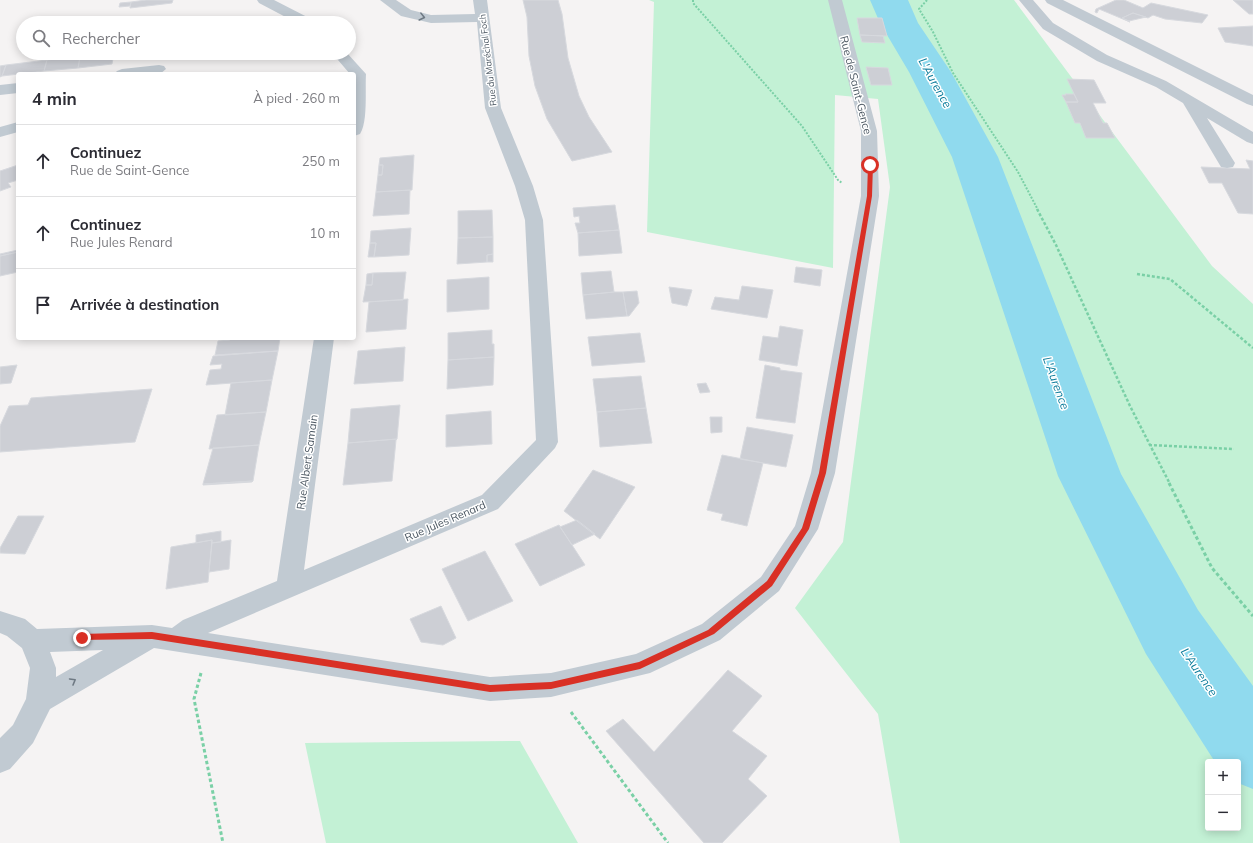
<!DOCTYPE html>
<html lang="fr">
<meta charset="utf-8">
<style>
:root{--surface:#fff;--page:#f2f2f3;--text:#2b2b33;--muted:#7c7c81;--line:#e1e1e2}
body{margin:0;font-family:Mulish,sans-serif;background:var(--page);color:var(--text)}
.controls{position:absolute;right:12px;bottom:12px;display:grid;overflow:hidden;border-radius:4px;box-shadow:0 2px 10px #0003}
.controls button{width:36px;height:36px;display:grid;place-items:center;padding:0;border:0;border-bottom:1px solid var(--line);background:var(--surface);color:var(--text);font:20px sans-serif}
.stop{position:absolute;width:12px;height:12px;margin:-9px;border:3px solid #d93025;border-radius:50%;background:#fff}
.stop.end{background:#d93025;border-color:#fff;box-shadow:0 1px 4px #0008}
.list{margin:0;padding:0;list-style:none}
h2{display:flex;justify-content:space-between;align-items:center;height:52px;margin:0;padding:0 16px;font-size:17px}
h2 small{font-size:13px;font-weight:400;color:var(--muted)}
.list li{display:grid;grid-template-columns:26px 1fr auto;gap:12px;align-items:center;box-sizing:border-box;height:72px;padding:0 16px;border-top:1px solid var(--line)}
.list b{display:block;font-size:15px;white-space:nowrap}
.list p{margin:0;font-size:13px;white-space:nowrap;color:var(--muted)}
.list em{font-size:13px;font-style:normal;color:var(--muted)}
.icon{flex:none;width:22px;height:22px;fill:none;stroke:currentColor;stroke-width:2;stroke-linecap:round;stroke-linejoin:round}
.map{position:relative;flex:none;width:1253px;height:843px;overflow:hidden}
.search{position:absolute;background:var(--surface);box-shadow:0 2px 10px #0003;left:16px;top:16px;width:340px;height:44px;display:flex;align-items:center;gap:10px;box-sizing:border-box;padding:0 14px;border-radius:22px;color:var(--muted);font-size:15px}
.panel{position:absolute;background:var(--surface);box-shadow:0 2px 10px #0003;left:16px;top:72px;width:340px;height:268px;border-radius:4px}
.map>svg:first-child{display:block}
.green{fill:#c3f1d5;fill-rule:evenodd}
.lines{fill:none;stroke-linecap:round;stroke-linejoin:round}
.river{fill:#90daee;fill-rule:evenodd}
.building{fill:#cdcfd5;stroke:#d7d9de}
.path-far2{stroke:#7ad0a6;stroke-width:2;stroke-dasharray:2 1.5;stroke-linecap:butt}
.path-far1{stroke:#7ad0a6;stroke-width:2.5;stroke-dasharray:3 2;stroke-linecap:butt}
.path{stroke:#7ad0a6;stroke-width:3;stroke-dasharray:3.5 2.5;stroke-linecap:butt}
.minor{fill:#c1cad2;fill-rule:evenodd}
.oneway{stroke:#6e7983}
.route{fill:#d93025}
.labels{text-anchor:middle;stroke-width:3;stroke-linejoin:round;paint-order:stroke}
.far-street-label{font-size:9px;fill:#4a5661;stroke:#fff}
.street-label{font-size:11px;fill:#4a5661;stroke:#fff}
.water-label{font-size:12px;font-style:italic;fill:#0c7c9b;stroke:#fff}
</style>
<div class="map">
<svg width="1253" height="843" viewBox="0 0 1253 843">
<rect width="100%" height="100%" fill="#f5f3f3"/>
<path class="green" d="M649,0H1014L1212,266L1253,304V843H900L878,714L795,608L843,542L890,187L878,99L835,95L833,268L647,232L654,2ZM1208,762H1238V828H1208Z
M520,741L578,843H326L305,743Z"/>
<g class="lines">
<path class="river" d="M870,0H908L918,23L951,72L998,157L1121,474L1198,610L1253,686V789L1238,783V762H1215L1146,654L1058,476L952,157L909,72L880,23Z"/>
</g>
<path class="building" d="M146,0H173L172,3L130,8L131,2Z
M523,0H558L562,14L568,58L579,96L589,117L612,152L572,161L547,119L535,86L529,56L527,17Z
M1116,0H1124L1143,8L1151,3L1208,15L1202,23L1165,19L1153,15L1148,18L1133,13L1122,18L1130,22L1099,9L1097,13L1095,12L1096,9Z
M1233,0H1253V14H1249Z
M131,2L130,6L119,7L120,3Z
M1133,13L1146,17L1129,21L1122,18Z
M857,18H882L887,36L860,35Z
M1253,26V46L1225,42L1218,28Z
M860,35L883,36L885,43L862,42Z
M114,53L112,64L78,68L80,57Z
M80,57L78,68L44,71L47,60Z
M47,60L44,71L2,76L6,65Z
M6,65L2,76L0,77V66Z
M866,67L888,68L892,85H871Z
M1067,79L1094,80L1106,103H1093L1103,123H1107L1115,138H1086L1080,123H1075L1066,102H1078Z
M1065,94H1074L1078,102H1066L1062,95H1066Z
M414,155L412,190L376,192L378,175H382L383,165H379L380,158Z
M1246,160L1253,161V214L1238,213L1222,183H1209L1201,167L1250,169Z
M18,165V180L8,183L11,187L0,191V171Z
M379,165H383L382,175H378Z
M410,190L409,214L373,216L376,192Z
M615,205L619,230L578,233L575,223H580L579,216L574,217L573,208Z
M492,210L493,237L458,238V211Z
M411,228L409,255L374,257L376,243H370L371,231Z
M619,230L622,253L579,256L578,233Z
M493,237V254L487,255V262L457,264L458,238Z
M370,243H376L374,257H368Z
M18,250V252L0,256V254Z
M18,252V272L0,276V256Z
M493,254V262H487V255Z
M796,267L822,270L820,286L794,282Z
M611,271L614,292L583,295L581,273Z
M406,272L403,300L363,302L366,285H372L373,273Z
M373,273L372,285H366L367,274Z
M489,277V309L447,312V280Z
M742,286L773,290L767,318L711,309L715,297L739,300Z
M669,287L692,290L687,306L672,303Z
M637,291L639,303L629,316H627L623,292Z
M614,292H623L627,316L586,319L583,295Z
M408,299L406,329L366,332L369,302Z
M780,326L803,330L797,366L759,360L763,336L778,338Z
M492,330V344H494V357L448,360V333Z
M640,333L645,362L592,366L588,337Z
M231,338H280L278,351L215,355L218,341L230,340Z
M405,347L403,381L354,384L358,351Z
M278,351L272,380L206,385L210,370L221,369L222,364L210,365L213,356Z
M494,357L493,385L447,389L448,360Z
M17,365L11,383L0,384V367Z
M765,365L780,368V370L802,373L795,423L756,418Z
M641,376L646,408L597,412L593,379Z
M272,380L266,412L225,415L231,383Z
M706,383L710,392L700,393L697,384Z
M152,389L135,442L0,452V426L9,406L28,405L31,398Z
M400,405L397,439L348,443L351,409Z
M646,408L652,443L600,447L597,412Z
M491,411L492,444L446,447V415Z
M266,412L259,445L209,449L217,415Z
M710,417H722V432L711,433Z
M747,427L793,435L786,467L740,459Z
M397,439L396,440L392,481L343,485L348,443Z
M259,445L253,481L203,484L213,448Z
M722,455L763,463L747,526L721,520L723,514L707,510Z
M593,470L635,487L600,539L564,511Z
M253,481L252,482L203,485V484Z
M18,516H44L25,554L0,553V548Z
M577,520L595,534L572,545L560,527Z
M559,525L585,565L540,586L515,544Z
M221,531V542L212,543V540L196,543V535Z
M212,540L208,582L166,589L171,547Z
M231,540L229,569L209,572L212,543Z
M485,551L513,601L468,621L442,569Z
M441,606L456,638L443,645L421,642L410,619Z
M728,670L762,696L732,731L767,756L748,779L767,796L722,843H704L606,731L623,719L654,752Z"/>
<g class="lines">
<path class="path-far2" d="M693,0V3L802,126L838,180L842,183
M927,0L919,9L933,32L953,73L1018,172L1038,210"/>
<path class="path-far1" d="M1037,209L1056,245L1130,406L1170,484
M1137,274L1170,279L1253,348
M1149,445L1234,449"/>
<path class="path" d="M1169,483L1212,568L1253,616
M201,673L194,699L223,843
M571,712L668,843"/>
<path class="minor" d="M257,0H274L313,20L315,23H297L259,3Z
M380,0H396L411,10L431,15L475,14L473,0H487L501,108L533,186L543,220L558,442L555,448L498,509L208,633L490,677L551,673L636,654L702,624L761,577L795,526L811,473L861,196V131L828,0H842L877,131L879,196L835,473L818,529L779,591L720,640L650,673L551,697L490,701L154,648L50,709L33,743L10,769L0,773V738L13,725L26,699L30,668L22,648L7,636L0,633V611L25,619L37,629L152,625L172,628L183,620L277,581L314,338H334L304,570L482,495L536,440L525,220L515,186L485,108L477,22L431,23L401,16ZM103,650L56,677V668L50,652Z
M1019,0H1033L1053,23L1107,55L1166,81L1253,132V144L1247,142L1207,118L1235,163L1233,167L1227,168L1221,167L1183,103L1156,87L1097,61L1043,29Z
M1045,0H1063L1253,95V106L1247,104L1047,3Z
M332,53H347L366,74C365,90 368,122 360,134L354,136V74H350Z
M159,65L164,66L166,69L160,74H114L117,71L122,69Z
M18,83V93L0,95V85Z
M18,122V132L0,137V127Z"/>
</g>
<defs><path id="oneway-chevron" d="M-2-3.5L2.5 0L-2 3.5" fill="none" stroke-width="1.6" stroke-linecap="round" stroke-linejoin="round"/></defs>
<g class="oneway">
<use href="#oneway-chevron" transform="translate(422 17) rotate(14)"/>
<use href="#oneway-chevron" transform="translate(73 681) rotate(-30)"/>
</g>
<path class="route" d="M870,163L873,165L872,196L826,473L809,529L772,586L714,634L640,669L551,689L490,692L152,639L79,640L78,638L82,634L152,632L490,685L551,682L639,662L708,630L767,581L802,528L819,473L867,196L868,165Z"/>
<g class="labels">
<g class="far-street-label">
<text transform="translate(488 60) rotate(-97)" y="3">Rue du Maréchal Foch</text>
</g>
<g class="street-label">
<text transform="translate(856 85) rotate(76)" y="4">Rue de Saint-Gence</text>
<text transform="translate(307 462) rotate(-82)" y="4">Rue Albert Samain</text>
<text transform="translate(445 521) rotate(-23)" y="4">Rue Jules Renard</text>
</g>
<g class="water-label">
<text transform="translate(935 83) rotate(61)" y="4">L'Aurence</text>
<text transform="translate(1056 383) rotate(70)" y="4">L'Aurence</text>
<text transform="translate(1199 672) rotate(56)" y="4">L'Aurence</text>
</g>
</g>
</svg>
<div class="controls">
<button>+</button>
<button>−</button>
</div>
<div class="stop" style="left:870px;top:165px"></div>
<div class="stop end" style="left:82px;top:638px"></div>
<div class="search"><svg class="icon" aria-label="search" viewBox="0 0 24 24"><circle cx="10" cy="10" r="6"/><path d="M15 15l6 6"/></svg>Rechercher</div>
<section class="panel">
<h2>4 min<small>À pied · 260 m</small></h2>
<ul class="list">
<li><svg class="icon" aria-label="ahead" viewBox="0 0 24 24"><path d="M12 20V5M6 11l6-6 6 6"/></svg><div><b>Continuez</b><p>Rue de Saint-Gence</p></div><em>250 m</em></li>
<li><svg class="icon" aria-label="ahead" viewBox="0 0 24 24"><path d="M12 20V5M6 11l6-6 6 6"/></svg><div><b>Continuez</b><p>Rue Jules Renard</p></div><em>10 m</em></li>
<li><svg class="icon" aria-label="arrive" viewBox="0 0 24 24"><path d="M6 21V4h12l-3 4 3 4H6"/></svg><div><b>Arrivée à destination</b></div></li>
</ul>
</section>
</div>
